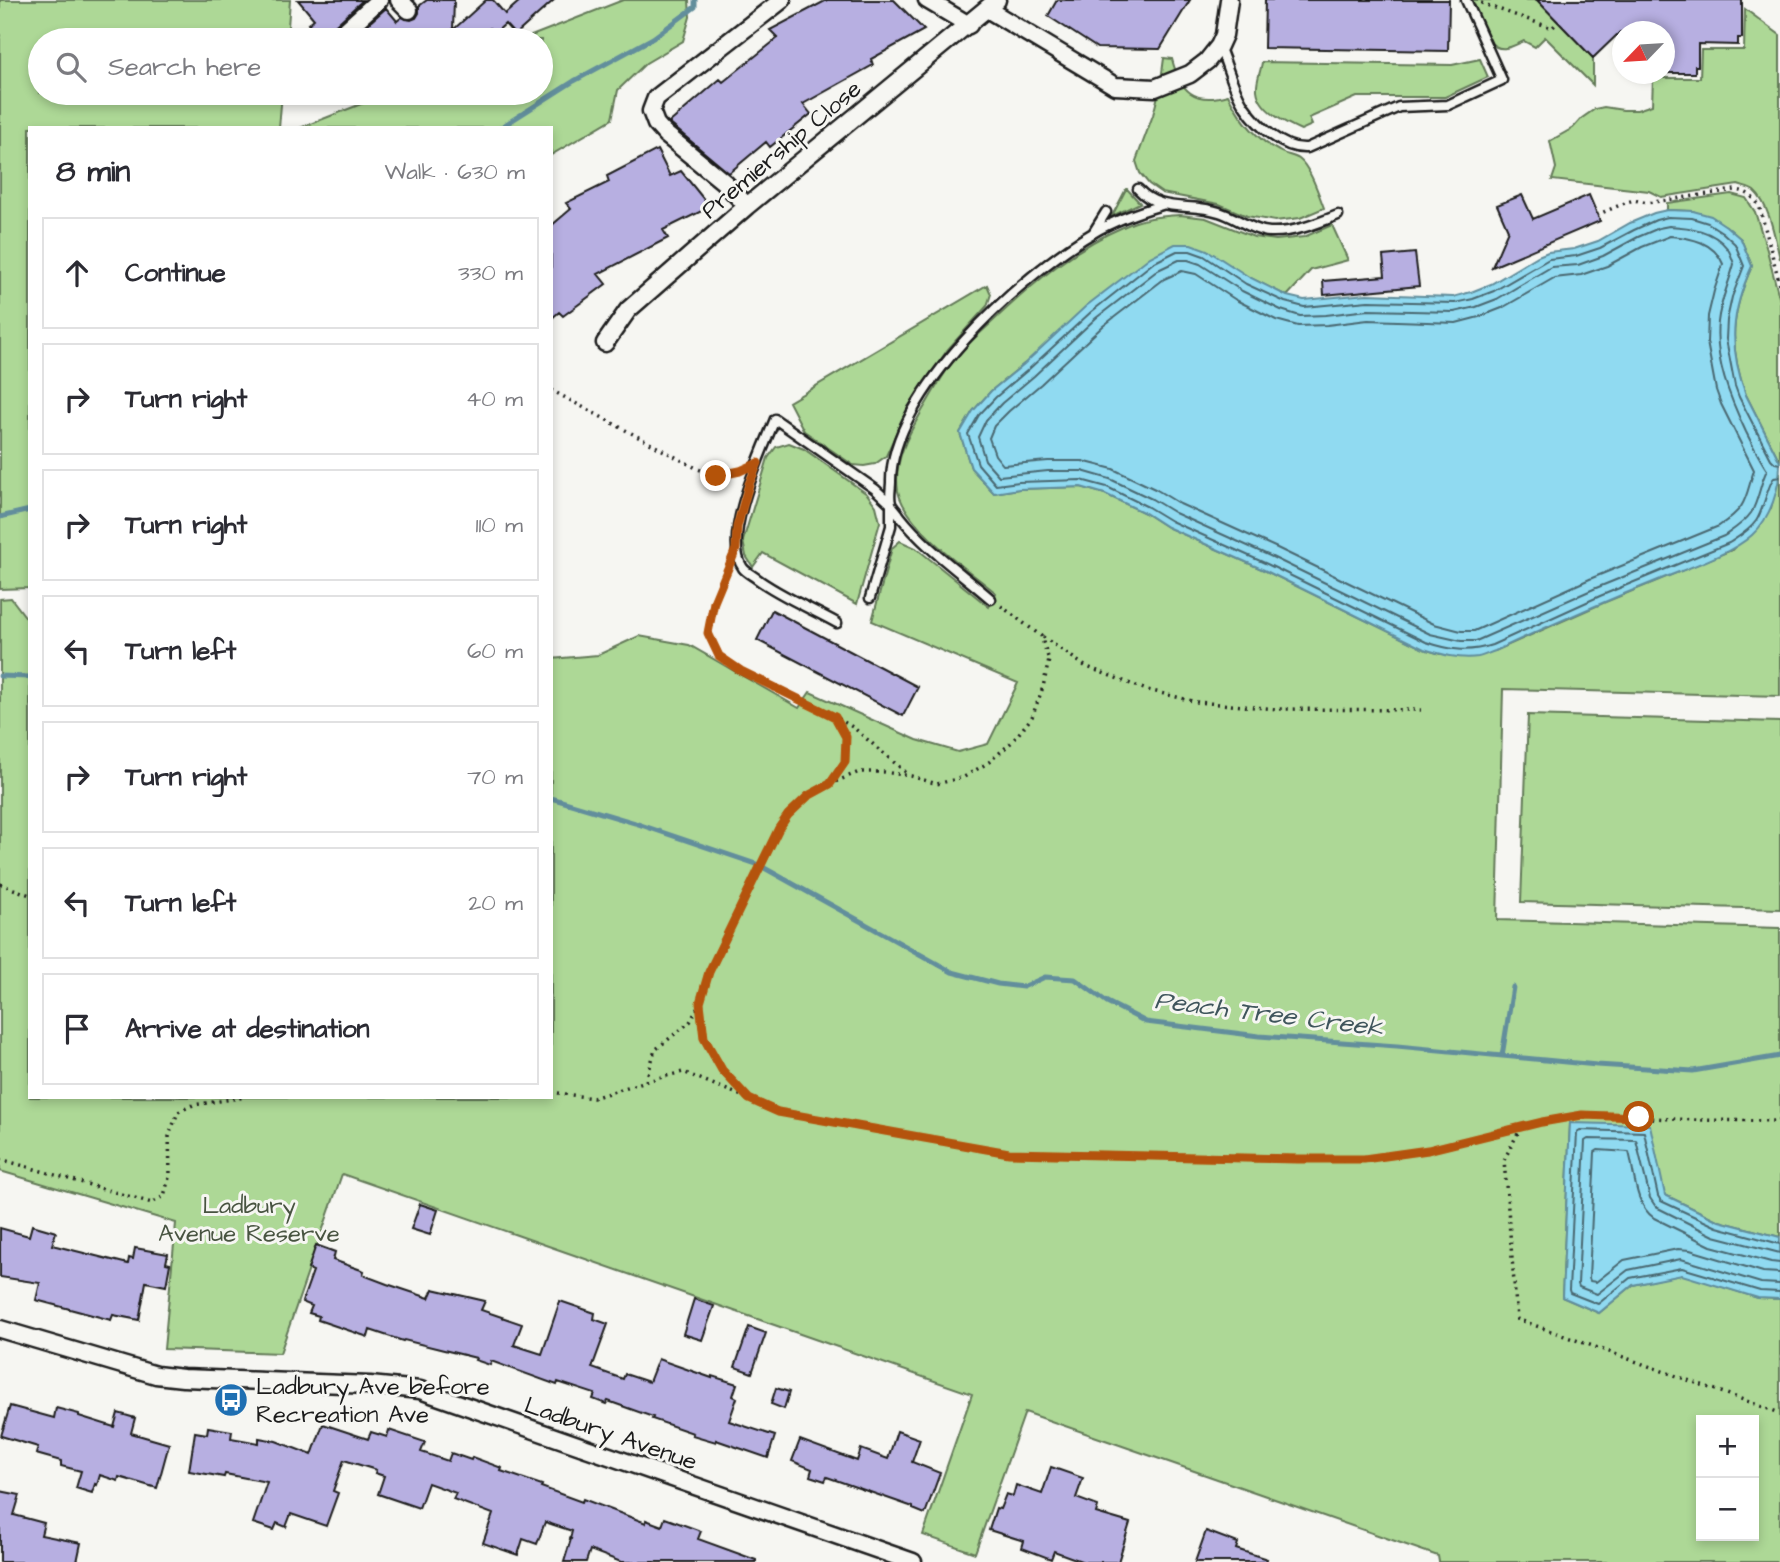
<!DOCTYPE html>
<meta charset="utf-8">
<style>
:root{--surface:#fff;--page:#f7f7f7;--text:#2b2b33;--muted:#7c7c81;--line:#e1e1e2}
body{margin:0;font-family:"Architects Daughter",sans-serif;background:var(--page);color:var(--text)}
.controls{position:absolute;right:21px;bottom:21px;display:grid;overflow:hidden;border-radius:0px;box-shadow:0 4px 10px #0003}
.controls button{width:63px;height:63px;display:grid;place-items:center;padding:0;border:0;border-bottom:2px solid var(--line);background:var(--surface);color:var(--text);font:35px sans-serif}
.compass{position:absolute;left:1612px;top:21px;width:63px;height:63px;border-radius:50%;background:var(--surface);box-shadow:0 4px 10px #0003;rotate:245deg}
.stop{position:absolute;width:21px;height:21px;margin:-16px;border:5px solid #b45309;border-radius:50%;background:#fff}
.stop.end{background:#b45309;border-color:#fff;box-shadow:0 2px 7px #0008}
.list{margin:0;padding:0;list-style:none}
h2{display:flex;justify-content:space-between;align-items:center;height:91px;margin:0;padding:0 28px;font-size:30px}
h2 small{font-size:23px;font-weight:400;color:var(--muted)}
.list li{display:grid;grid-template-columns:46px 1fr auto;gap:21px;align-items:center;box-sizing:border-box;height:112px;margin:0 14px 14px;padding:0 14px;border:2px solid var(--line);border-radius:0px}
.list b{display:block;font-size:26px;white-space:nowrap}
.list em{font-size:23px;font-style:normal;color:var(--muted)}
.icon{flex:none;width:38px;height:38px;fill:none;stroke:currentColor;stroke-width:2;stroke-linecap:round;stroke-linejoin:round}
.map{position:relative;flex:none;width:1780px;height:1562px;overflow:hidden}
.search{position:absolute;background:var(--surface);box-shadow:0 4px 10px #0003;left:28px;top:28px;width:525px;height:77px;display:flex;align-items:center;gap:18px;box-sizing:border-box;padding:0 24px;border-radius:38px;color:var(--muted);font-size:26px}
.panel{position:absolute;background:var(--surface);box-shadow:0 4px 10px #0003;left:28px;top:126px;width:525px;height:973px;border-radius:0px}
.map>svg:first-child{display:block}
.green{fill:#add896;stroke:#647a59;stroke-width:2;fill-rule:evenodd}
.water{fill:#90daf1;stroke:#628e9c;stroke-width:2}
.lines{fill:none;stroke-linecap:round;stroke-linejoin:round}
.shore{stroke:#4a6871;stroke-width:2}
.stream{stroke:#628e9c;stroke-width:5}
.building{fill:#b7afe1;stroke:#1c1c1c;stroke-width:2}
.lane-casing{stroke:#1c1c1c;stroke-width:13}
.street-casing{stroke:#1c1c1c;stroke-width:21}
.path{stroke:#1c1c1c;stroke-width:3.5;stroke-dasharray:2 5;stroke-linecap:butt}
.lane{stroke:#f6f6f2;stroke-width:8}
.street{stroke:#f6f6f2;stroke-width:16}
.route{stroke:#b45309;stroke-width:9}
.labels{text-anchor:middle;stroke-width:6;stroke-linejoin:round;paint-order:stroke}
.street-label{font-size:24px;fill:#1c1c1c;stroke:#f6f6f2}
.park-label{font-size:24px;fill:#485441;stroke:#f6f6f2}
.poi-label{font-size:24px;fill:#1c1c1c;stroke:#f6f6f2;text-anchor:start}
.water-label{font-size:26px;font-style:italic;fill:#3f555c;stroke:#f6f6f2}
</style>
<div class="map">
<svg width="1780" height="1562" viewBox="0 0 1780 1562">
<rect width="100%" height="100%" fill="#f6f6f2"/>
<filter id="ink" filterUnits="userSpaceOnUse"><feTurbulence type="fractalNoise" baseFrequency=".0143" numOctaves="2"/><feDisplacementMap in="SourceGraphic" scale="14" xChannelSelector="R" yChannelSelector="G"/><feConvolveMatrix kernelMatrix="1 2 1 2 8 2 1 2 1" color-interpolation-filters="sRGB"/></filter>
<g filter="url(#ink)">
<path class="green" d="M0,0H290L287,40H40V93H282L279,128H30V588L0,589Z
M623,0H689L690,17L683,41L646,63L618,90L612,119L551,155V128H300L389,93H541V40H521Z
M1471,0H1537L1593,58V85L1545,37L1535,47L1524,41C1511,47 1500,54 1489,41Z
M1745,9L1780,35V259C1775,239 1770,205 1754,191C1750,188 1743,187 1738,185L1661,197L1649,191L1552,180L1556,168L1550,141L1573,128L1582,118L1595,109L1604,107L1623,110H1637L1652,105L1653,78H1700L1701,50H1744Z
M1164,58L1172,59C1180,91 1194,105 1228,95C1240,118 1255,139 1279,151C1285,155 1293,155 1299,159C1310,167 1319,195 1324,208L1300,218L1275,221L1247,216L1219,204L1162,193L1149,184L1140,173L1136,161L1153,115L1160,88Z
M1480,59L1488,77L1445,97H1357L1309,118L1312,125L1301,130C1285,123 1259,110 1257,90C1256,81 1261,71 1262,62L1452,65Z
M1127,189L1140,203L1112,216L1126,189Z
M1731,194L1746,198L1755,212L1767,250L1780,301V462L1746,395C1728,346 1731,312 1752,266L1741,239L1726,226L1693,211L1667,210V203Z
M1180,215L1206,218L1254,237L1276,240L1304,237L1332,225L1348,260L1311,270L1287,296L1249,277L1024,364L991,391L973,411L960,433L971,468L994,493L1019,489L1081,487L1105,494L1145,513L1167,527L1264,570L1424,649L1440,654L1495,651L1603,603L1732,550L1771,508L1780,472V696L1503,689L1497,920L1780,928V1237L1719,1221L1665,1195L1570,1123L1562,1297L1599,1313L1633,1285L1682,1274L1758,1298L1780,1299V1562H1439L1438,1556L1025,1412L975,1553L923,1535L972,1394L342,1174L280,1353L164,1349L176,1223L0,1171V599L11,598L30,623V1097H551V659L598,655L639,636L689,645L799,708L810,692L917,740L958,752L988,744L1018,683L872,621L892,548L900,541L916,548L989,607L996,593C968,570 905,526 898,491C893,462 908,435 922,411C933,393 943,373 956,357C966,345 979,334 990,324C1029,287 1073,248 1123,227C1142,218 1160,216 1180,215ZM1701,1420H1754V1536H1701Z
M987,285L991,294L987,306L948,349L908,407L886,456L875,464L864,466L853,465L804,431L789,402Z
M789,443L804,449L867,494L876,506L880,522L857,604L763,553L753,567L746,556L743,541L768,458L776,447Z
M1528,715L1780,722V909L1521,902Z"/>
<path class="water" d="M1667,210L1693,211L1711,216L1726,226L1741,239L1752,266C1731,312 1728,346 1746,395L1780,462C1780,487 1771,518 1752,535C1729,556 1681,570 1651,583C1598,604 1546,627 1495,651C1489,653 1483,656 1478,657C1460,660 1440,654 1424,649L1264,570L1167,527L1145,513L1105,494L1081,487L1019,489L994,493L971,468L960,433L973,411L991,391L1024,364L1086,306L1150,257L1175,244H1191L1207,250L1249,277L1287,296L1304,300L1367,294L1453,297L1471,292L1491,284L1538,256L1548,252L1574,249L1598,241L1630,223L1654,213Z
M1570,1123L1650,1125L1665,1195L1719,1221L1780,1237V1299L1758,1298L1682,1275L1633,1285L1599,1313L1562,1297Z"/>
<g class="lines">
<path class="shore" d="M1669,226C1690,227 1713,230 1727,248C1731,253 1732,259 1734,264C1729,283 1720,302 1718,322C1714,360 1730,398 1746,432C1752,444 1759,458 1767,470C1760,483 1759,500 1751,513C1744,523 1734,529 1724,536L1596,588L1476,641H1461L1430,634L1270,556L1175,513L1152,499L1110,479L1082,471H1048L999,476L985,460L978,437L986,420L1002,403L1034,376L1096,318L1158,270L1179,260H1188L1200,264L1242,291L1281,310L1300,316L1326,315L1368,310L1454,312L1476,307L1497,299L1551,267L1578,265L1603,256L1638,237L1659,228Z
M1670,236C1692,238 1714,242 1723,264L1714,291L1708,316L1707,342L1716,390L1721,404L1754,470C1744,501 1748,506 1719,526L1592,578L1474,631H1461L1434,624L1275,547L1180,504L1157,490L1113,469L1082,461H1048L1003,465L995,455L989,438L994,426L1009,411L1041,384L1103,326L1164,279L1182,271L1196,274L1236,300L1276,320L1298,326L1327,325L1368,320L1456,323L1479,317L1502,308L1554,278L1581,275L1607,266L1642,247Z
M1780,464L1775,463L1771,459L1739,397L1735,386L1726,339L1727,320L1732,297L1744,266L1735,244L1722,232L1708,223L1692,218L1668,217L1656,220L1634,230L1600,248L1576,256L1549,259L1494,291L1473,299L1455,303L1368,301L1304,307L1285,302L1246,284L1204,256L1190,251H1177L1153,263L1091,312L1029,369L996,397L979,415L968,434L978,464L996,485L1019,482L1081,480L1107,487L1148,507L1171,521L1267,564L1426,642C1450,650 1468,653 1492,645L1600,596L1729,543C1738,537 1749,531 1756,521C1763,512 1769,481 1774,478C1776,477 1778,478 1780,477
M1780,1244L1717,1227L1661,1201L1658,1196L1644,1132L1580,1130L1577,1132L1569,1290L1570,1293L1598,1304L1630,1278L1682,1268L1760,1291L1780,1292
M1780,1253L1714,1236L1656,1207L1650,1198L1636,1140L1588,1139L1585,1141L1578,1284L1579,1287L1597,1294L1628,1270L1681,1259L1761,1283L1780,1284
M1780,1263L1771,1262L1711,1246L1654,1218C1634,1204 1635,1173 1629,1152L1598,1150L1595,1152L1589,1278L1590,1281L1596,1282L1624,1260L1678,1249L1690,1250L1763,1272L1780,1273"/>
<path class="stream" d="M500,128L574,81L653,38L695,7V0
M0,517L30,510
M0,676L30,677
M551,798L635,823L759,865L952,972L998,984L1023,987L1045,977L1075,979L1107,1002L1146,1022L1259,1036L1397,1046L1597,1065L1693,1071L1780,1056
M1502,1056L1513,987"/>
</g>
<path class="building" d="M298,0H363L328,32L325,40H302L313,30L308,24L314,19Z
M427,0H454L453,30L486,0H493L505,14L521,0H554L515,35L505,24L495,33L490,28L476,40H350L386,8L397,21L402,17L411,20L416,18L419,13V6Z
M827,0H894L924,30L871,59L873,65L803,104L811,114L770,147L766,142L729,173L669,123L720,79L723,82L778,38L770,30Z
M1057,0H1190L1160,49L1097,48L1048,16Z
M1265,0H1449L1448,51L1264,48Z
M1537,0H1742V38H1738V45L1698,44V66H1695V73H1664V32H1620L1593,58Z
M657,150L670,176L681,171L710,207L663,230L668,238L598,274L606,284L563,316L559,312L551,319V226L571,209L566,203L609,182L607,176Z
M1522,195L1533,219L1589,195L1600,221L1492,267L1508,230L1497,205Z
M1415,253L1419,286L1324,295L1323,281L1385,276L1383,256Z
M772,610L918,687L903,716L757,640Z
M420,1204L438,1210L430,1235L411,1229Z
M32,1225L56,1232L52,1245L128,1264L129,1258L133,1259L135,1248L168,1254L166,1263L170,1264L166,1286L146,1282L139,1320L113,1315L111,1320L36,1300L40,1283L0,1277V1228L29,1236Z
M316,1245L335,1252L333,1260L364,1271L363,1275L387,1284L429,1298L433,1289L485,1301L481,1310L522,1324L514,1345L542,1354L560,1301L595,1313L594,1319L608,1324L592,1368L623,1379L625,1374L649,1382L658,1359L712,1378V1376L737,1384L733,1396L737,1398L729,1421L775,1436L768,1458L716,1440V1442L692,1435L693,1433L652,1419L653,1417L608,1401L606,1404L593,1399L595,1394L558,1382L557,1385L491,1361L490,1365L475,1360L476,1358L404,1340L403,1341L370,1330L368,1337L318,1320L319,1316L309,1313L312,1306L302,1302L313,1271L308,1269Z
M694,1299L714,1306L702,1340L683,1334Z
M749,1327L766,1333L752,1373L735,1367Z
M776,1388L789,1392L784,1409L771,1404Z
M10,1406L54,1418L56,1408L79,1414V1416L114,1427L118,1413L135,1418L131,1433L169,1444L157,1488L119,1477L118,1481L100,1475L97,1485L95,1484L92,1493L76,1488L81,1471L61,1466V1461L36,1454L38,1447L1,1436Z
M323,1424L368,1439L371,1432L387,1437L389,1430L425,1442L421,1452L448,1461L451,1453L471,1460L472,1457L502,1468L501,1471L542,1485L541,1487L582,1502L583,1499L646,1523V1520L662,1526L665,1518L701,1531L698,1539L756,1560V1562H621L590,1550L586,1562H564L571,1539H570L572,1531L545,1522L537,1544L523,1539L518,1555L483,1543L493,1514L453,1499L456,1493L428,1483L419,1508L378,1494L384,1476L375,1473L376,1470L344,1460L333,1491L338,1493L326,1526L291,1514L286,1527L277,1523L274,1530L253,1523L267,1482L225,1474L224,1477L189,1471L195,1432L207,1434L208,1427L232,1431L231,1438L259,1443V1438L276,1441L312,1455Z
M897,1431L920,1439L912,1462L940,1473L925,1514L913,1509V1507L827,1477L825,1481L810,1476L812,1469L792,1461L800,1440L857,1461L861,1449L888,1459Z
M1051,1467L1083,1478L1076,1498L1098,1506L1096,1513L1130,1523L1118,1562H1084L1054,1551L1051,1559L1022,1548L1024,1541L989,1530L996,1508L1000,1509L1006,1494L1013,1496L1016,1485L1042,1494Z
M0,1491L20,1495L14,1515L44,1523L41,1535L81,1543L77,1562H0Z
M1206,1531L1238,1543L1236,1549L1267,1559L1266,1562H1195Z"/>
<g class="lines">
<g class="lane-casing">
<path id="lane" d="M1219,46C1227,64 1234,92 1245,107C1258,126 1283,150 1307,148L1399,107L1448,105L1502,80L1466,0
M1138,189C1161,214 1190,202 1219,212C1236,217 1252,231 1270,232C1293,233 1316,224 1338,215
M1093,233L1106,212
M991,599C960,572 925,548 900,516C898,512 892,507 891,503C889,497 891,488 891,482C890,394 1022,274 1093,233C1115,220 1138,212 1162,205
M837,623C810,608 780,596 756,578C752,575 746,572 743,568C721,537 762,452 775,419L875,489L891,504V526L870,598"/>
</g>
<g class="street-casing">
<path id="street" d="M399,0L409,10
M927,0L969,25
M987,9L1115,86L1155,88L1190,74L1207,61L1219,46L1224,35L1229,0
M335,40L379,0
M747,206L725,183L665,134L656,124L651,111L656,98L782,0
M605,343L628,310L747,206L997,0
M0,1329L156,1375L183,1378L370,1385L420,1390L913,1562"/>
</g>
<path class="path" d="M1481,3L1552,28L1558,22
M1597,215L1627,202L1634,200L1647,203L1735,190C1747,191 1752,196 1759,205L1780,285
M551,390L698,469L717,476L740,471
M729,566L714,602L708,633L719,656L741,671L825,711L854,728L909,775
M1001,606L1041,636L1049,660L1043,687L1032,717L1012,742L989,762L964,777L937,784L911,776L884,772H859L830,784L808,796L788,815L780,828L709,972L700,1003L704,1038L722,1070L749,1099L778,1112L1009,1153L1298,1159H1364L1428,1150L1542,1122L1582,1115L1697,1120L1780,1121
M1043,637L1085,666L1144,689L1197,702L1277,709L1421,710
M831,782L845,762L846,737L836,719
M0,884L30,895
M646,1081L683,1072L747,1098
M551,1092L593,1098L646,1081L655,1050L690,1022L699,1005
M1521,1127L1504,1160L1517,1319L1780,1413
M0,1159L152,1203L164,1196L170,1174L169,1136L178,1112L193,1105L246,1097"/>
<use href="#lane" class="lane"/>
<use href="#street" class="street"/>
</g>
</g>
<g class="lines" filter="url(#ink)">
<path class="route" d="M716,476L740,471L758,463L749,484L737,527L736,549L714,602L708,633L719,656L741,671L835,717L846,737L845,762L830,784L808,796L788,815L779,828L709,972L700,1003L704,1038L722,1070L749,1099L778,1112L1009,1153L1298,1159H1364L1428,1150L1542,1122L1582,1115L1639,1117"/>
</g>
<defs>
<g id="bus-disc" transform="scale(1.75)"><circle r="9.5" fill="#1f6fb2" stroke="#f6f6f2"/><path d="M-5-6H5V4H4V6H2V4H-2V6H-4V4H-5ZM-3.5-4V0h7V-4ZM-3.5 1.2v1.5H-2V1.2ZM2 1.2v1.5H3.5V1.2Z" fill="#fff"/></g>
</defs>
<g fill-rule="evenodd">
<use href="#bus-disc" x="231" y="1400"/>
</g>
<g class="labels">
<g class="street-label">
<text transform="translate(781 149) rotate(-40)" y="8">Premiership Close</text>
<text transform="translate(611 1433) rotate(19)" y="8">Ladbury Avenue</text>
</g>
<g class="park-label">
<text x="249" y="1213">Ladbury<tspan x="249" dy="28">Avenue Reserve</tspan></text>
</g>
<g class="poi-label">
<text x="256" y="1394">Ladbury Ave before<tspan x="256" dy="28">Recreation Ave</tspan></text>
</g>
<g class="water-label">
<text transform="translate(1269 1013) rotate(7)" y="9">Peach Tree Creek</text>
</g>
</g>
</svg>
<div class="controls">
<button>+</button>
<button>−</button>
</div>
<svg class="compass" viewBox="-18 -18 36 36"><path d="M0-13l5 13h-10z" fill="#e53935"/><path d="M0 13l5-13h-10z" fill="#7c7c81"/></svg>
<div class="stop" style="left:1639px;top:1117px"></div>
<div class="stop end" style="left:716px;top:476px"></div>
<div class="search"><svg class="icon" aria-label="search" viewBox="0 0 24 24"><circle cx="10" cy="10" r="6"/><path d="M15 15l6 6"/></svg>Search here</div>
<section class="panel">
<h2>8 min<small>Walk · 630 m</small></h2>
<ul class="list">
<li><svg class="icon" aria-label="ahead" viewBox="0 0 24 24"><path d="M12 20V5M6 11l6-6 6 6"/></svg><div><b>Continue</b></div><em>330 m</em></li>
<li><svg class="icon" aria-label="right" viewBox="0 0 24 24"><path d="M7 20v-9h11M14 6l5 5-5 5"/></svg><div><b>Turn right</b></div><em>40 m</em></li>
<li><svg class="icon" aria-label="right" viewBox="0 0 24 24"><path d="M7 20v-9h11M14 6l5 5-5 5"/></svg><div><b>Turn right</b></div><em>110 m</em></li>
<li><svg class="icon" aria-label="left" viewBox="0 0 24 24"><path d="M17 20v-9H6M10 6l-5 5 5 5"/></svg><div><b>Turn left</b></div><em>60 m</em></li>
<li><svg class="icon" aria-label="right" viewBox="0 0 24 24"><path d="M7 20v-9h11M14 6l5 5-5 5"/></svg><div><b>Turn right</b></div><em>70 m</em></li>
<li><svg class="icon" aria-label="left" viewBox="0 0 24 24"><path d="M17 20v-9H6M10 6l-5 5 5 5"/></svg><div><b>Turn left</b></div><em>20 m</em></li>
<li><svg class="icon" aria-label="arrive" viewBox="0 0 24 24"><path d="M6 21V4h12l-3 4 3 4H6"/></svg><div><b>Arrive at destination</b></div></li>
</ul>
</section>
</div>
